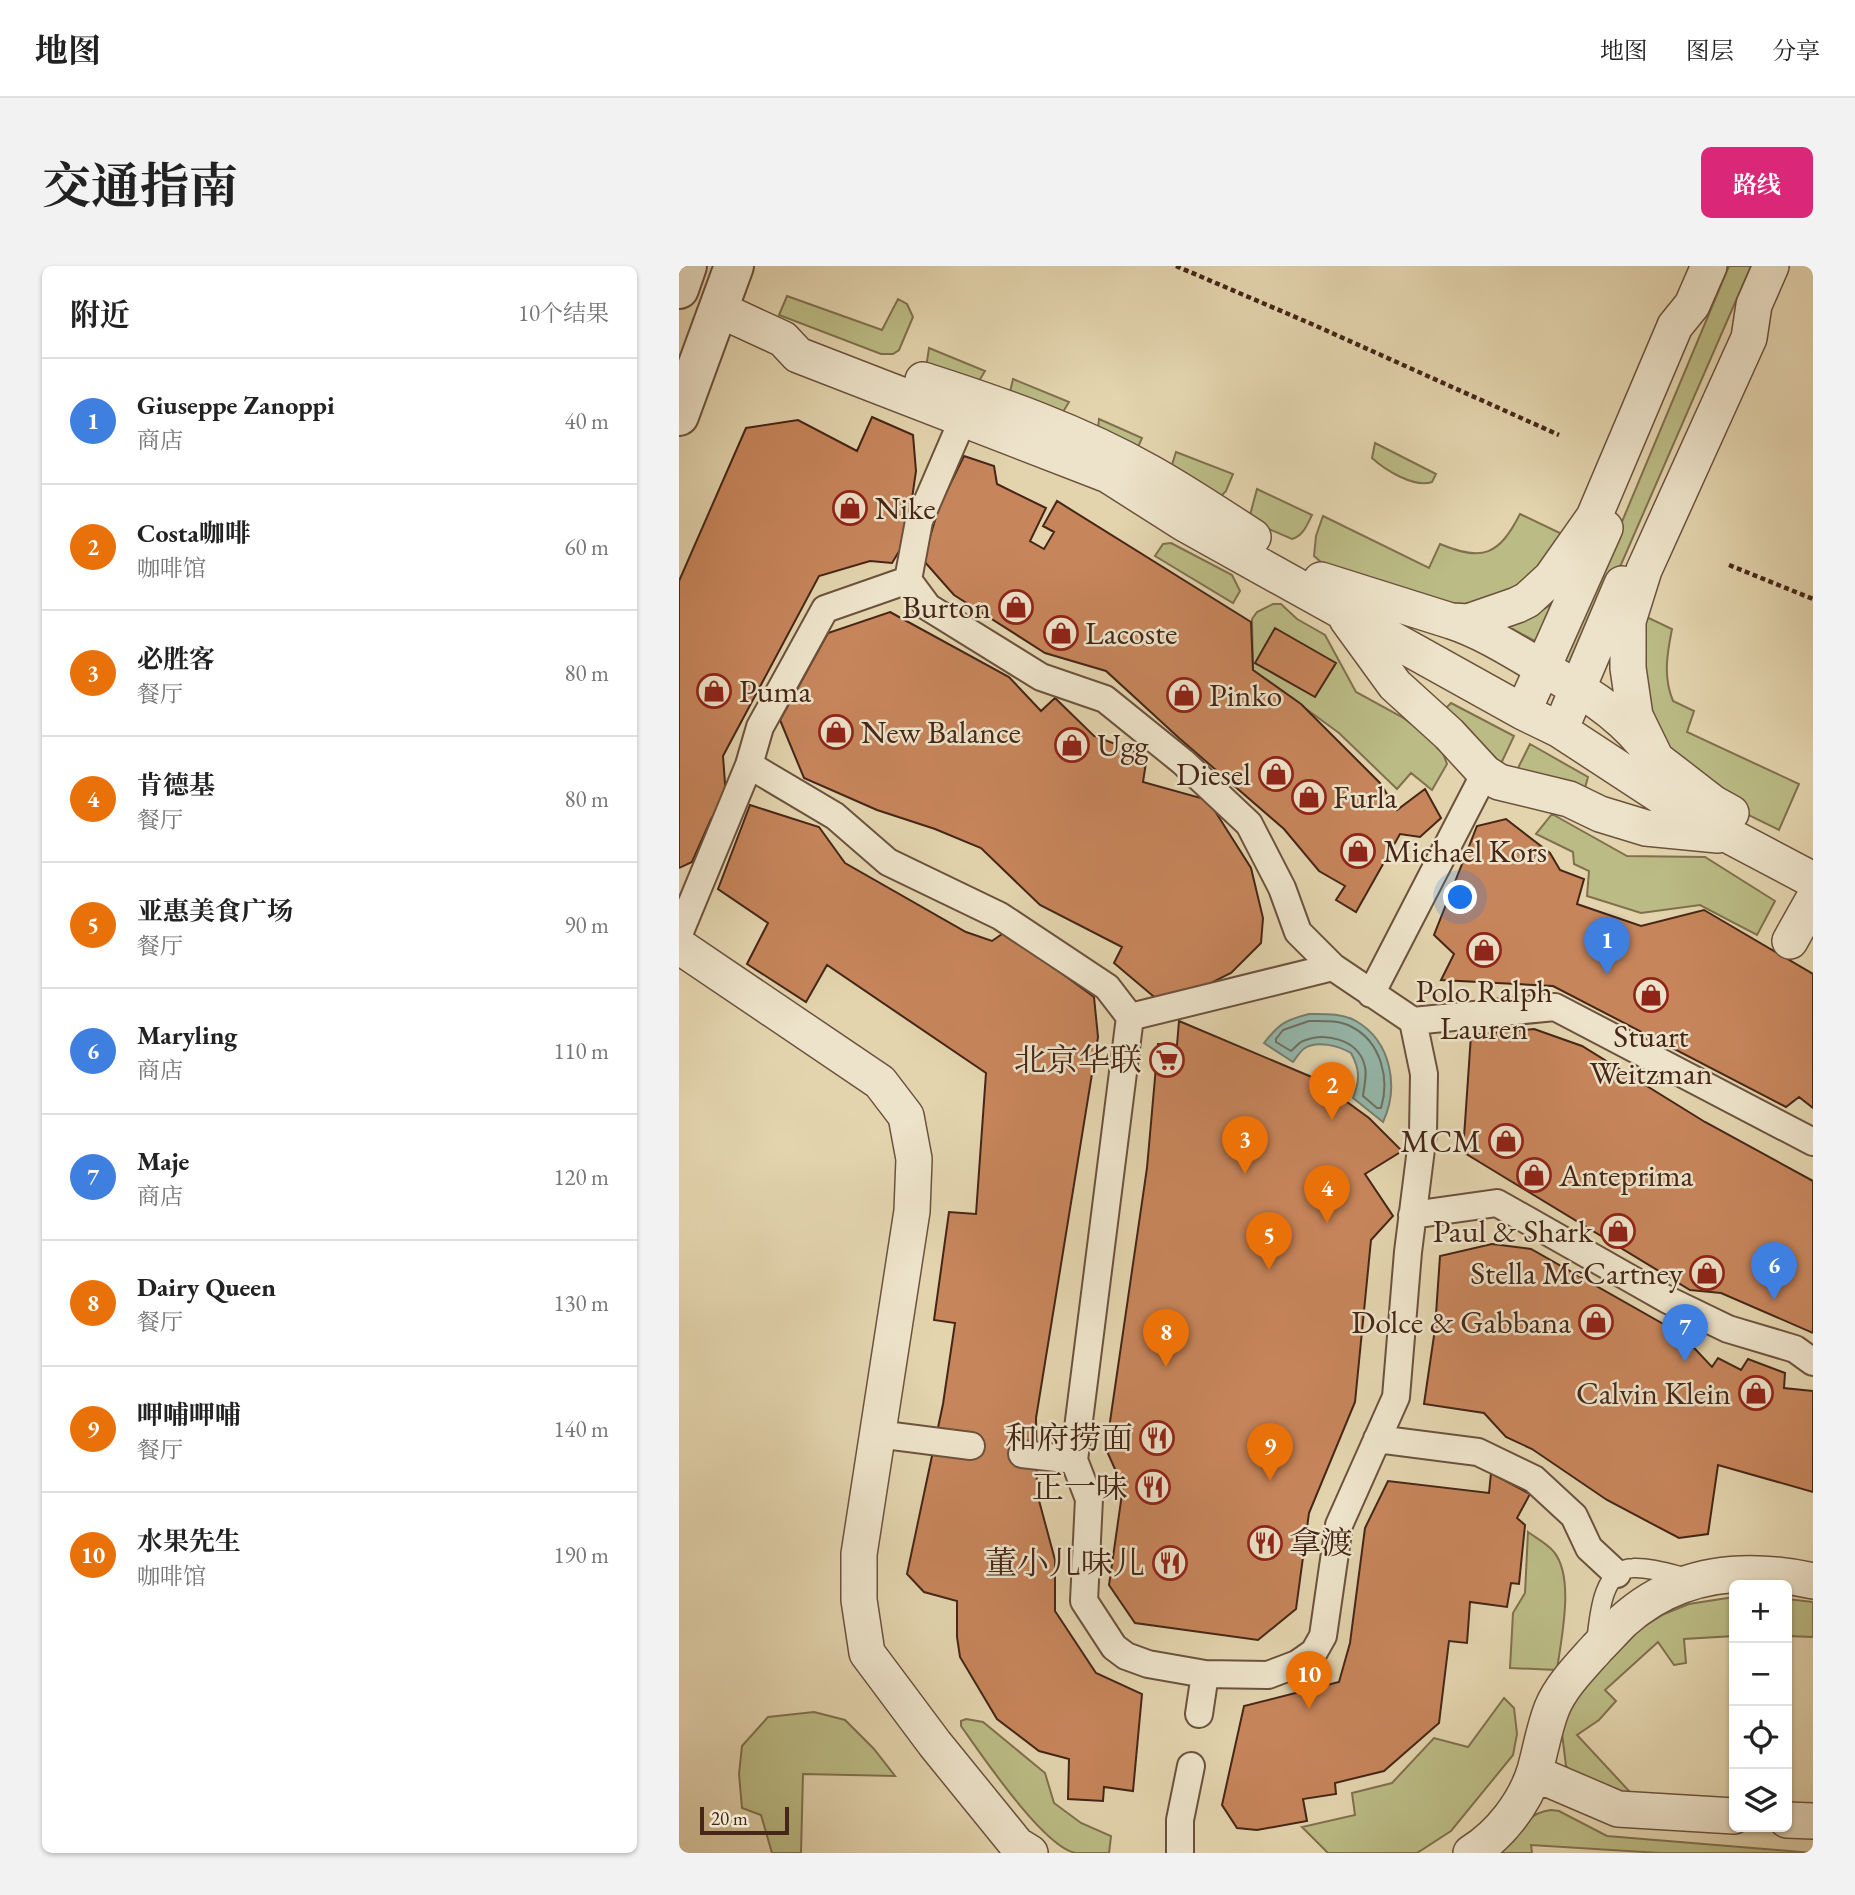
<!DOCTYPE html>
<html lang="zh">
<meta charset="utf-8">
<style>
:root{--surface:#fff;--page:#f2f2f2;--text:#222;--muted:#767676;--line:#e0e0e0;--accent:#db2777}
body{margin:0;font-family:"EB Garamond","Noto Serif SC",serif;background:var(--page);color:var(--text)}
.controls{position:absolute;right:21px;bottom:21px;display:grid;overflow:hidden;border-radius:10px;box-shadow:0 2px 5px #0004}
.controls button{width:63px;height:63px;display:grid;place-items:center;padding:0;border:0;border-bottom:2px solid var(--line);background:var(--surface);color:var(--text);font:35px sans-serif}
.scale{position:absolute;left:21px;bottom:18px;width:89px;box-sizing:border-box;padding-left:7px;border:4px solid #452617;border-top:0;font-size:19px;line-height:24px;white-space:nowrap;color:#452617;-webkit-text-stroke:5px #ede3ca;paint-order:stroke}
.you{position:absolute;left:782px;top:632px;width:24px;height:24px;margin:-18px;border:5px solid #fff;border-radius:50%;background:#1a73e8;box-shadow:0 0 0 10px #1a73e833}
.badge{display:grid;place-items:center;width:46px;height:46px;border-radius:50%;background:var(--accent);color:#fff;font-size:23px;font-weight:700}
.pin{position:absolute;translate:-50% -58px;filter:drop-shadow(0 2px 4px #0008)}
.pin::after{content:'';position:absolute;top:37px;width:24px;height:21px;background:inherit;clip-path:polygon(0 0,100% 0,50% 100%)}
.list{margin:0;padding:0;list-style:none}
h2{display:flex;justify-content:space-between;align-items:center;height:91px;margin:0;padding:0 28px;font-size:30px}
h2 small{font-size:23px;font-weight:400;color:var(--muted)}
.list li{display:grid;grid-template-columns:46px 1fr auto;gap:21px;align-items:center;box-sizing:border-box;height:126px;padding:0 28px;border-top:2px solid var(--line)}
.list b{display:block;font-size:26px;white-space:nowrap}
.list p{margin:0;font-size:23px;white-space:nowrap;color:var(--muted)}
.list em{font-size:23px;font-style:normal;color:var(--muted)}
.icon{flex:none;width:38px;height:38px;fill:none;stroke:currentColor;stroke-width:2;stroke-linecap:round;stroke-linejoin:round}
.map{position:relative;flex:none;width:1134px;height:1587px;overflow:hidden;border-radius:10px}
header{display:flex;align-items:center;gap:42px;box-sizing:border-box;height:98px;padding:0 35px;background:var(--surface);border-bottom:2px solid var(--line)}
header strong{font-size:33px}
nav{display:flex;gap:38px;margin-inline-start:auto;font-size:24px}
.intro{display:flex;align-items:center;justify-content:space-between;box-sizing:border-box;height:168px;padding:0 42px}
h1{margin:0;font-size:49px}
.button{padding:18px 32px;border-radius:10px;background:var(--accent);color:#fff;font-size:24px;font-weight:700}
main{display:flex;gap:42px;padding:0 42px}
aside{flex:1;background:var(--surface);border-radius:10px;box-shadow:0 2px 5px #0004}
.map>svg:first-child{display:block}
.green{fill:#bbbb85;stroke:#80704e;stroke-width:2}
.water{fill:#95b8ac;stroke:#757e70;stroke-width:2}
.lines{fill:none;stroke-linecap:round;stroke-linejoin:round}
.shore{stroke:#6d6f62;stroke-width:2}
.building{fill:#c7855b;stroke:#452617;stroke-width:2}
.service-casing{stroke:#6c523d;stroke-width:21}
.pedestrian-casing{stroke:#6c523d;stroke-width:30}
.minor-casing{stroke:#6c523d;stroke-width:38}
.tertiary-casing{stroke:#6c523d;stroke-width:42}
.path{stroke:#452617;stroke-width:4.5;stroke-dasharray:5 3.5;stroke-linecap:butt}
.service{stroke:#ede3ca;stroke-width:18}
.pedestrian{stroke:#ede3ca;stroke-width:26}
.minor{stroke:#ede3ca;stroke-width:35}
.tertiary{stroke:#ede3ca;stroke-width:38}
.labels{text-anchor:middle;stroke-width:5;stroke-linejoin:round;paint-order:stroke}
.poi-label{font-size:32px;fill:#452617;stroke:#ede3ca;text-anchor:end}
</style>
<header>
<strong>地图</strong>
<nav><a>地图</a><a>图层</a><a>分享</a></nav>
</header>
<div class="intro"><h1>交通指南</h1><a class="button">路线</a></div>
<main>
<aside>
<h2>附近<small>10个结果</small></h2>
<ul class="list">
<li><span class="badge" style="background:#3f7fe0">1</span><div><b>Giuseppe Zanoppi</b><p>商店</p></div><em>40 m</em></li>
<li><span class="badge" style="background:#e8710a">2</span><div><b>Costa咖啡</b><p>咖啡馆</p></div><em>60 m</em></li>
<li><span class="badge" style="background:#e8710a">3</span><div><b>必胜客</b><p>餐厅</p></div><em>80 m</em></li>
<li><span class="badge" style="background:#e8710a">4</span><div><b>肯德基</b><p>餐厅</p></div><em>80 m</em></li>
<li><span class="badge" style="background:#e8710a">5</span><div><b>亚惠美食广场</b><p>餐厅</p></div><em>90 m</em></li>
<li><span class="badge" style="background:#3f7fe0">6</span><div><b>Maryling</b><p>商店</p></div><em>110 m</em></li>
<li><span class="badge" style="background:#3f7fe0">7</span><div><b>Maje</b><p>商店</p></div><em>120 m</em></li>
<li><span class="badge" style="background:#e8710a">8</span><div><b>Dairy Queen</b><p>餐厅</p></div><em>130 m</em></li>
<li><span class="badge" style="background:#e8710a">9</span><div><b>呷哺呷哺</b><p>餐厅</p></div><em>140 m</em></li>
<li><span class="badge" style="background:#e8710a">10</span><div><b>水果先生</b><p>咖啡馆</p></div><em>190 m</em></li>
</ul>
</aside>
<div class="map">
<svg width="1134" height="1587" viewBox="0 0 1134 1587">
<rect width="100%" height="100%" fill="#e3d4ae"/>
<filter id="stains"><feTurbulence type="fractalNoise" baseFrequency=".00286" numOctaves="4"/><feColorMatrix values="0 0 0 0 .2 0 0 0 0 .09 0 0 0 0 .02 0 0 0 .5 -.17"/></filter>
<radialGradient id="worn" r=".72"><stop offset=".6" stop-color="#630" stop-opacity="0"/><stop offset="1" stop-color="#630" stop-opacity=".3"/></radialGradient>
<path class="green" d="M1050,0H1072L897,402L883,399Z
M108,30L203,64L219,33L228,38L234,51L220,84L214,88H202L100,49Z
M250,82L306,105L297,120L247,102Z
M334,113L390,136L381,151L331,126Z
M420,153L463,172L460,179L455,183L419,163Z
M696,177L757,208L753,216C735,222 706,204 693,192Z
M497,186L554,208L547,225L541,231L491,205Z
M578,223L633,249C628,259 624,270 613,273L576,257L571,249Z
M841,248L883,268L854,314L826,331L786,338L739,334L656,308L635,290L637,270L644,250L750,302L761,278C804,296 820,289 841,248Z
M492,277L553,309L561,325L554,337L476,290L484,278Z
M887,331L863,379L830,361Z
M594,338H602L618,353L646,369L677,426L723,451L761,479L768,498L753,524L732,507L718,523L660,467L574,404L573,353L578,346Z
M957,346L993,363C988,388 984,411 994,435L1015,445L1008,466L1120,518L1100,564L1055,542L994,492L974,460Z
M772,437L835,470L819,504L767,442Z
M851,478L909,511L906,522L834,512Z
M873,548L948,590L1026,591L1096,635L1078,669L1021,639L962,647L908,630L910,605L895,598L894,586L857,568Z
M849,1266C857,1272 869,1278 875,1286C896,1312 882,1373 878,1404L831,1402L834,1347L846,1327Z
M1055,1331V1370L1005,1373L1007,1397L995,1399L979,1376L926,1424L937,1435L920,1454L898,1469L951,1526L938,1531L896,1511L887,1500L883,1467L888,1446L897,1427L958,1365L985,1348L1010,1338Z
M1108,1333L1134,1336V1371L1108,1370Z
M825,1432L835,1442L838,1468L834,1489L772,1565L738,1587H649L623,1561L676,1549L673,1527L713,1517L755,1472L789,1481Z
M135,1446L166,1454L195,1483L216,1510L124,1508L122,1587H93L82,1549L63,1542L60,1508L63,1480L89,1451Z
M287,1453L304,1456L366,1507L375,1537L402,1557L432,1570L430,1587C419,1587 407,1587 397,1587C365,1582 302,1488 282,1460V1455Z
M872,1544L880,1545L928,1570L1134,1587H981L852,1579L853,1587H816C831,1571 848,1546 872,1544Z"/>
<path class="water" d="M630,748C645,748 663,747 677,755C713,776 720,822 704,856L674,832C681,814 681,803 672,787C660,780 638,774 626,782C621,785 618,791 614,796L585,777C600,758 606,754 630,748Z"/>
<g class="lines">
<path class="shore" d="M630,755C644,755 660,754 673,761C702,776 711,813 702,842H698L684,830C685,819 689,808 685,797C677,773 646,766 624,775C619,777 616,782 612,785L597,776V773L604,764Z"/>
</g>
<path class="building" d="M193,151L234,169L237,205L227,274L213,297L191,295L140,310L44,490L47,531L32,553L13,596L0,602V315L67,162L119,154L178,185Z
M285,190L315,200L318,218L367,242L351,275L365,283L375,266L364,260L378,235L572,356L574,404L622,438L701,517L718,544L746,523L762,552L741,571L721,568L677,646L657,634L666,620L640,605L605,563L500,472L427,405L366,387L275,329L244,294L260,241Z
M211,346L330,411L362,445L376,432L415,470L468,490L464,516L529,534L572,602L584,652L582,677L552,707L490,738L474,730L435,697L443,681L361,639L302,582L256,563L198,544L125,512L101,454L149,367Z
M596,362L657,397L636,431L576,397Z
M71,539L140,561L166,597L287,666L313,675L326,666L415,731L419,771L357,1152L358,1227L376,1294V1345L417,1407L463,1428L454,1525L425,1521L424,1535L389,1533L390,1493L360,1485L318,1453L281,1391L278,1371V1335L245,1326L228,1308L264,1138L276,1057L255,1054L270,946L297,948L307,807L148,699L127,736L68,698L89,657L39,623Z
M827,553L871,587L881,604L905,613L898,638L962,660L1025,644L1134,708V842L1120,831L1107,841L874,720L762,714L775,688L755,669L798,560Z
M500,755L635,812L690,852L723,885L686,908L714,950L692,974L676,1136L630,1247L617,1343L579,1374L456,1357L430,1319L444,1221L427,1183L468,902L479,778L498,779Z
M855,763L903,780L1026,856L1134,915V1067L1042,1027L1011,1024L784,886L792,769Z
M813,978L852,983L1002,1068L1033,1101L1039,1092L1062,1104L1069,1093L1106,1107L1105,1122L1134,1125V1226L1039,1199L1029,1268L1000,1272L928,1234L853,1183L827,1171L805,1147L745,1138L756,1063L761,990Z
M812,1207L851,1228L838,1252L846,1259L840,1318L832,1317L828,1341L791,1336L788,1377L770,1375L760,1457L705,1505L656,1517L657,1528L624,1533L628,1555L578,1564L558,1562L543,1539L565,1440L660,1416L671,1377L686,1262L709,1215L810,1227Z"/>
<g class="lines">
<g class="service-casing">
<path id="service" d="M917,1377C920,1353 922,1303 954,1302C971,1301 992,1308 1009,1312"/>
</g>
<g class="pedestrian-casing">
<path id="pedestrian" d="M284,153L240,255L229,314L249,341L362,411L426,433L504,496L570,558L603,622L619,666L654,701L734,755L876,741L1134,876
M229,314L146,343L81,461L70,499L156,550L209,596L321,650L428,721L451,751L654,701
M0,668L70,499
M692,728L806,507
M451,751L395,1194L410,1233L405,1335L435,1381L447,1390L469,1398L526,1408L589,1409L618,1398L635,1386L644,1370L660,1259L717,1131L729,986L744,867L745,808L734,755
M733,949L818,937L989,1034L1049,1063L1116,1083L1134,1096
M198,1168L292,1180
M698,1173L799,1186L855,1213L895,1250L910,1282L938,1308
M343,1188L395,1194
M520,1448L526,1408
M501,1587V1554L512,1500"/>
</g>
<g class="minor-casing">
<path id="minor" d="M39,43L104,73L119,89L429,209L506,258L844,446L881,464L1011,549L1134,614
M244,114C322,139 399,166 470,206C506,226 540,249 574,271
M642,314L772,355L789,356L838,339L848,334L872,312L915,251L996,60L1013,39L1030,0
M668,353L716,419L770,468L806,507L820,516L890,533L921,548L967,562L1039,569
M772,355C802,365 828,381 855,397C896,421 933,440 964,477
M844,446L926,262
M881,464L943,318
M1052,547L1034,537L977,493L956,450L949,402V355L965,304L1070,72L1075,39L1092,0
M1111,675L1134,634
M0,680L201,816L227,850L235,893L233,945L180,1288V1334L188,1387L256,1478L338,1579L351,1587
M855,1507L939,1543L1055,1550
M1108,1554L1134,1555
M792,1587C821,1569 846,1537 856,1504C862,1483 865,1462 873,1442C882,1420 902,1400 918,1382C927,1373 935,1364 944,1355C998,1306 1066,1300 1134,1315"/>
</g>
<g class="tertiary-casing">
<path id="tertiary" d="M0,23L8,0
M0,150L55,0"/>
</g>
<path class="path" d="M497,0L635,59L880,169
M1050,299L1134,333"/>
<use href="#service" class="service"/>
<use href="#pedestrian" class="pedestrian"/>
<use href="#minor" class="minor"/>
<use href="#tertiary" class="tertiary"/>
</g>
<defs>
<g id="shop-ring" transform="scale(1.75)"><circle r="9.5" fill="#ede3ca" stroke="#8f2418" stroke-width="1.5"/><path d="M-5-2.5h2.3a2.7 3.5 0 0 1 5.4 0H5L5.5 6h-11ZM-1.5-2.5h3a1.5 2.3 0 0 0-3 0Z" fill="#8f2418"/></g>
<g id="supermarket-ring" transform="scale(1.75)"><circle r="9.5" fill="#ede3ca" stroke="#8f2418" stroke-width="1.5"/><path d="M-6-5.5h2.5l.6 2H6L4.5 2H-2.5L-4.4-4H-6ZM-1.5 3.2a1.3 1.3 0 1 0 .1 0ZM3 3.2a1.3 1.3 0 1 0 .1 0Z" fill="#8f2418"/></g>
<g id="restaurant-ring" transform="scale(1.75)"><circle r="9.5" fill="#ede3ca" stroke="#8f2418" stroke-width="1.5"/><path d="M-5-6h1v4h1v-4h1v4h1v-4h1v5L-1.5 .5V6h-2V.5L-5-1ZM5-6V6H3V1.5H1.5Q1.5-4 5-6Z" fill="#8f2418"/></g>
</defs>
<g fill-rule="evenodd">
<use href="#shop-ring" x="171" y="242"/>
<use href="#shop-ring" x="337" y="341"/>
<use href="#shop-ring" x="382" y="367"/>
<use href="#shop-ring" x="35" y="425"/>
<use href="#shop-ring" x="505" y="429"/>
<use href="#shop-ring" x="157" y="466"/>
<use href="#shop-ring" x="393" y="479"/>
<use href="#shop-ring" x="597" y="508"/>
<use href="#shop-ring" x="630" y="531"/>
<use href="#shop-ring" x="679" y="585"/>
<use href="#shop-ring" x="805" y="684"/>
<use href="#shop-ring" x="972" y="729"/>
<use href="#supermarket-ring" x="488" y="794"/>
<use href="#shop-ring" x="827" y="875"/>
<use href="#shop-ring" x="855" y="909"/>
<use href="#shop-ring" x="939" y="965"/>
<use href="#shop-ring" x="1028" y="1007"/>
<use href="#shop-ring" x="917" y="1056"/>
<use href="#shop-ring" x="1077" y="1127"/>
<use href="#restaurant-ring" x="478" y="1172"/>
<use href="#restaurant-ring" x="474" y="1221"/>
<use href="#restaurant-ring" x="586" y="1277"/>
<use href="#restaurant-ring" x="491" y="1297"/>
</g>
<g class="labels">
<g class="poi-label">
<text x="196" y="253" text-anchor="start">Nike</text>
<text x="312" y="352">Burton</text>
<text x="406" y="378" text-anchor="start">Lacoste</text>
<text x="60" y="436" text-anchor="start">Puma</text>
<text x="530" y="440" text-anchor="start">Pinko</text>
<text x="182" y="477" text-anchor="start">New Balance</text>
<text x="418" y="490" text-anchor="start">Ugg</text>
<text x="572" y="519">Diesel</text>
<text x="654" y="542" text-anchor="start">Furla</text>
<text x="704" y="596" text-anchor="start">Michael Kors</text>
<text x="805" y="736" text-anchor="middle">Polo Ralph<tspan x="805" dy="37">Lauren</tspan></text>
<text x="972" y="781" text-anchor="middle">Stuart<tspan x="972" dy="37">Weitzman</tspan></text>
<text x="463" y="805">北京华联</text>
<text x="802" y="886">MCM</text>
<text x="880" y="920" text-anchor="start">Anteprima</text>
<text x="914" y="976">Paul &amp; Shark</text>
<text x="1004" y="1018">Stella McCartney</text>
<text x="892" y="1067">Dolce &amp; Gabbana</text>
<text x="1052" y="1138">Calvin Klein</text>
<text x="454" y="1183">和府捞面</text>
<text x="449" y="1232">正一味</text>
<text x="610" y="1288" text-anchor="start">拿渡</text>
<text x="466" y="1308">董小儿味儿</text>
</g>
</g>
<rect width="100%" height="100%" filter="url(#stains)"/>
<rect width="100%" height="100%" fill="url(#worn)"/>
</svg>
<div class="controls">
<button>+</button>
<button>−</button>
<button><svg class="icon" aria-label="locate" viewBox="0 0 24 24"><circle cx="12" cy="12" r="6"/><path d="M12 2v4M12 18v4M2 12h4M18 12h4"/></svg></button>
<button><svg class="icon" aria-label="layers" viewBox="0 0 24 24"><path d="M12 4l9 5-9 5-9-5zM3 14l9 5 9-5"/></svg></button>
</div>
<div class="scale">20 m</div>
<div class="you"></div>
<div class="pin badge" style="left:928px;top:709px;background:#3f7fe0">1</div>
<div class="pin badge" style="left:653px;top:854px;background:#e8710a">2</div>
<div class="pin badge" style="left:566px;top:908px;background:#e8710a">3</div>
<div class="pin badge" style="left:648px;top:957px;background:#e8710a">4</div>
<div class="pin badge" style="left:590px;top:1004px;background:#e8710a">5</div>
<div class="pin badge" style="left:1095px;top:1034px;background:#3f7fe0">6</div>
<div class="pin badge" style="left:1006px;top:1096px;background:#3f7fe0">7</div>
<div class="pin badge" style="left:487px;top:1101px;background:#e8710a">8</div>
<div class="pin badge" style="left:591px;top:1215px;background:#e8710a">9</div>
<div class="pin badge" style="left:630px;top:1443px;background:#e8710a">10</div>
</div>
</main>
